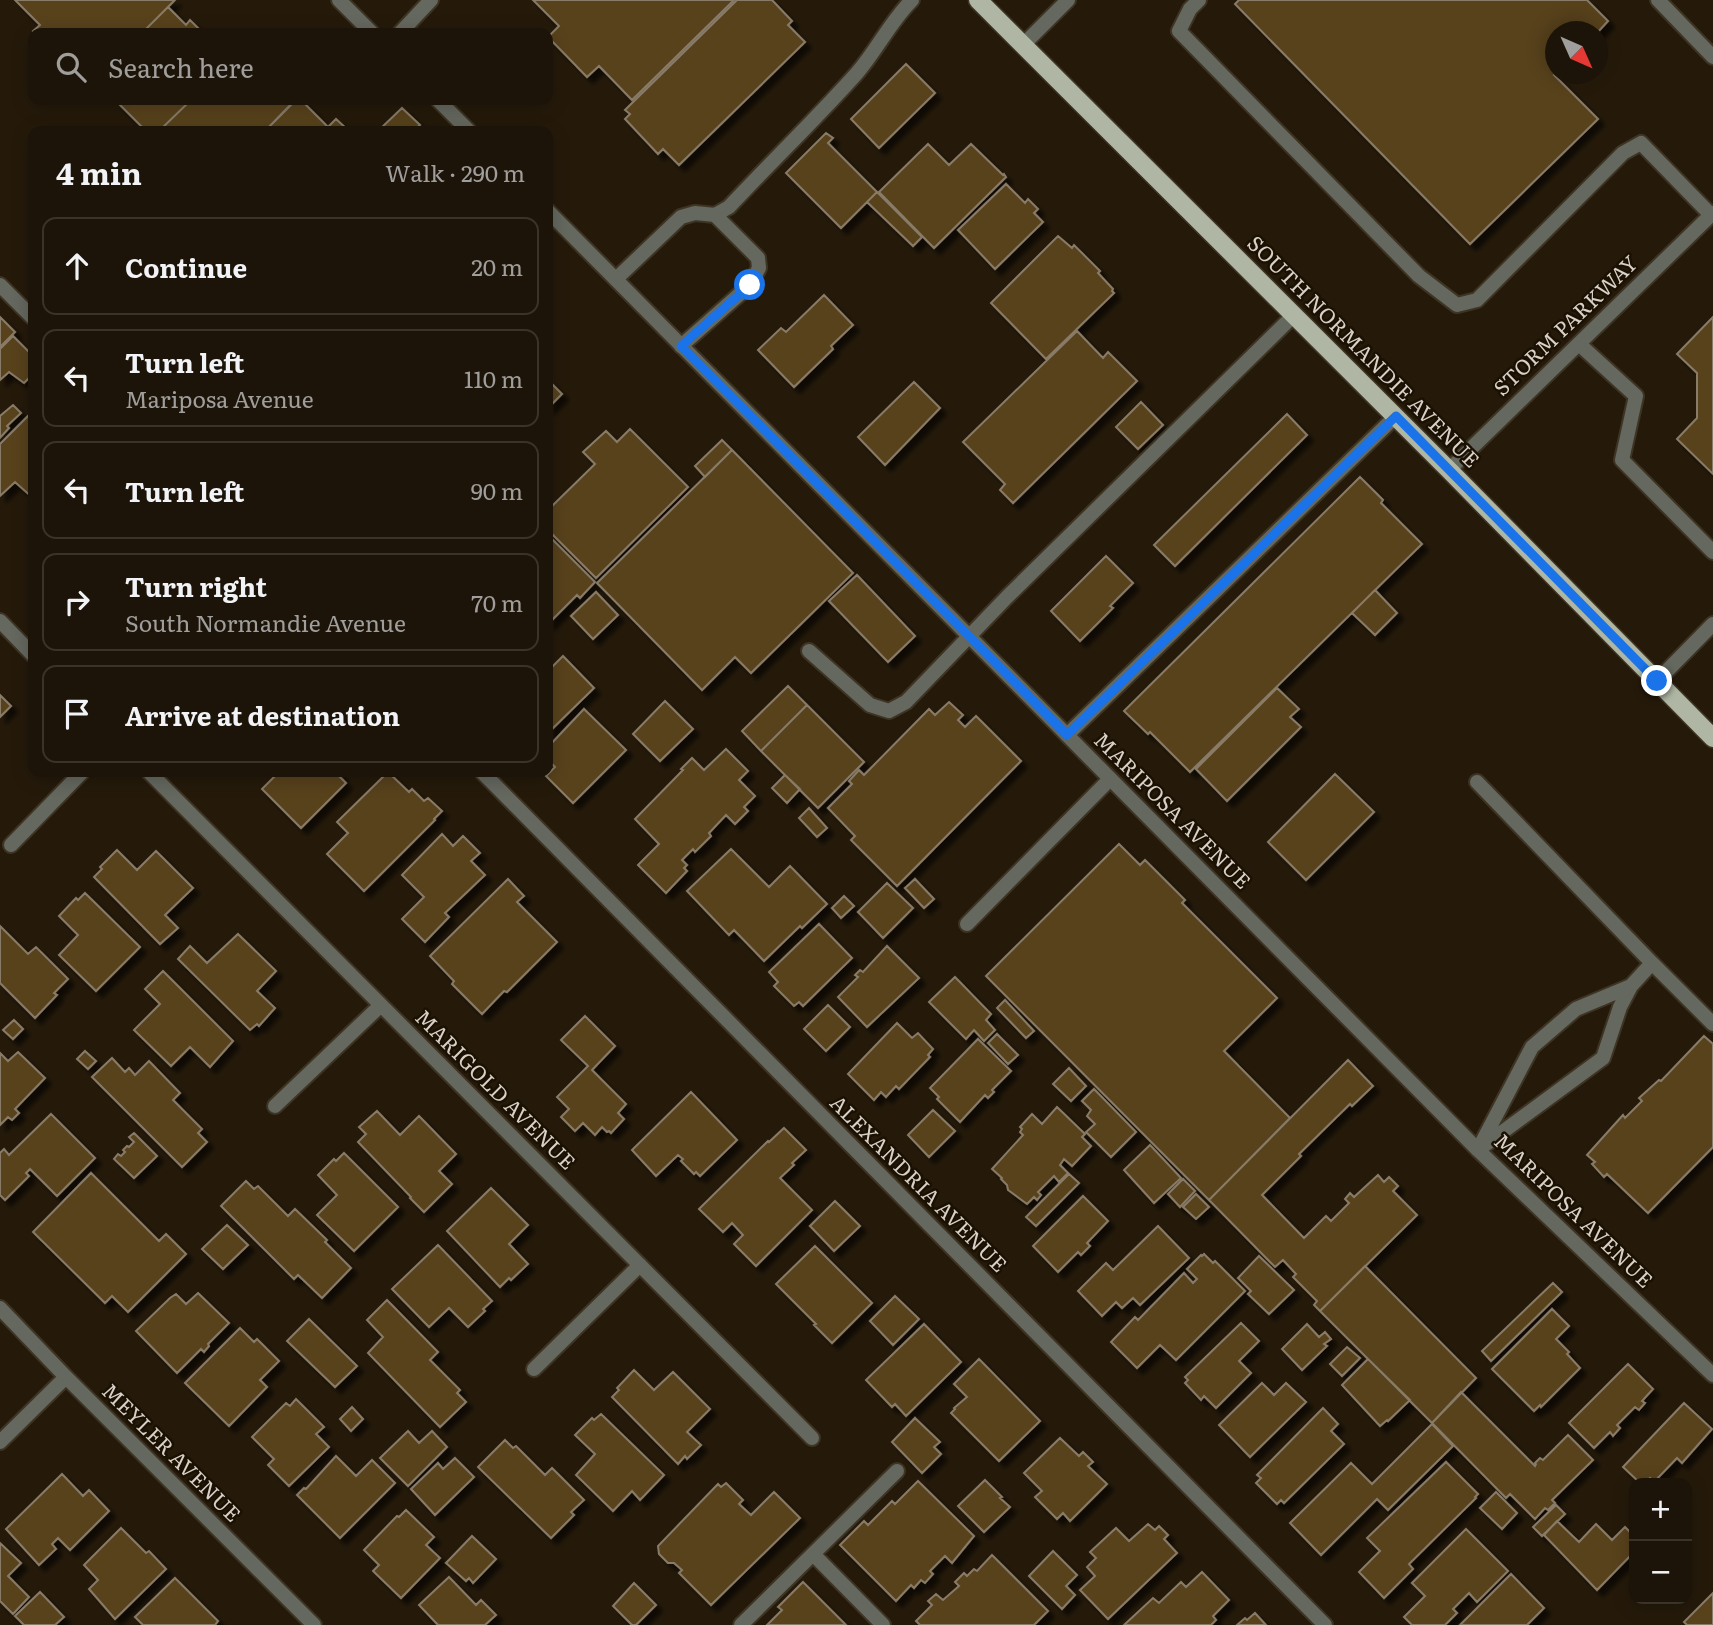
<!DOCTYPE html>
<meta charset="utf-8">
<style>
:root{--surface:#1c1408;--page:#292116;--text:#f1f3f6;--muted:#a09e9c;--line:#3a3329}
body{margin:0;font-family:Literata,serif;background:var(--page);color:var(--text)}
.controls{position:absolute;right:21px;bottom:21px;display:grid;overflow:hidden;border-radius:14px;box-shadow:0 4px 18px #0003}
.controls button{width:63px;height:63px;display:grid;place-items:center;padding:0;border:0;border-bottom:2px solid var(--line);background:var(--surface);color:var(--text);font:35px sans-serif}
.compass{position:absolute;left:1545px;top:21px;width:63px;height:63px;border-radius:50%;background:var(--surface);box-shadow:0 4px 18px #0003;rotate:135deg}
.stop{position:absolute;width:21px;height:21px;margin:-16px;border:5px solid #1a73e8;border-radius:50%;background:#fff}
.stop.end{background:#1a73e8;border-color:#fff;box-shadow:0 2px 7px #0008}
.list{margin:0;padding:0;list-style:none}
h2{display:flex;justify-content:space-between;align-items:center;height:91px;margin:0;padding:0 28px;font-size:30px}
h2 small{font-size:23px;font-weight:400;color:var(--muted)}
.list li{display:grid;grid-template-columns:46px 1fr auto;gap:21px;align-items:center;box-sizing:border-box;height:98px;margin:0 14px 14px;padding:0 14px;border:2px solid var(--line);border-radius:14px}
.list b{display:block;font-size:26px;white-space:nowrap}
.list p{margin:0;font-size:23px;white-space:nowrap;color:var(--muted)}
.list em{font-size:23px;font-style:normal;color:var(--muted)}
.icon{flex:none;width:38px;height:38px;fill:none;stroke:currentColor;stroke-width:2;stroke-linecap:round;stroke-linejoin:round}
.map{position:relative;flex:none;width:1713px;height:1625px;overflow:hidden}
.search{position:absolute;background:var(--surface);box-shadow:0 4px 18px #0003;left:28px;top:28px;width:525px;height:77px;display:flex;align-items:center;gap:18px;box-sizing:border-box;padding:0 24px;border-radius:14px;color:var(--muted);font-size:26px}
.panel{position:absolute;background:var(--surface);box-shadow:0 4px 18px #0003;left:28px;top:126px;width:525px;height:651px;border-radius:14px}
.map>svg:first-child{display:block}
.building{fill:#59421c;stroke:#887b68;stroke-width:2;filter:url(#shadow)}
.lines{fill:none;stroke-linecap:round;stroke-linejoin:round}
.lane-casing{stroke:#3e3424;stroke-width:18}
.street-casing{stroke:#3e3424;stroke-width:18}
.primary-casing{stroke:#3e3424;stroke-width:21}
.lane{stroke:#65685f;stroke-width:14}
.street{stroke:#65685f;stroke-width:14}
.primary{stroke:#afb7a4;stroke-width:18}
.route{stroke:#1a73e8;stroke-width:9}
.labels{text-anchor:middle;stroke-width:5;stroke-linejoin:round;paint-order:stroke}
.street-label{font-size:21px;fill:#d9d1c7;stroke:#1b1103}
</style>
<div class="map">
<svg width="1713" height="1625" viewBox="0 0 1713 1625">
<defs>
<filter id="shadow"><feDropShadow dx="6" dy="6" stdDeviation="2" flood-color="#0009"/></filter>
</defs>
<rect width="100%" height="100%" fill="#251a0a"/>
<path class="building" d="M15,0H175L142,33H35L33,31L40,25Z
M533,0H734L632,100L599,66L587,77L548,37L559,26Z
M737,0H772L792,21L788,25L805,42L679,165L663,149L658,154L625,119L630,114L625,110Z
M1239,0H1587L1608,21L1598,32H1556V73L1554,75L1598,119L1470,244L1235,4Z
M168,7L186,25L190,20L203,33H142Z
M906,64L935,93L879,148L851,119Z
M115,100H191L159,131H146Z
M191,100H295L265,131H159Z
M296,100H301L328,127L336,119L349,131H265Z
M402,108L420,125L413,131H378Z
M826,133L833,138L828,143L877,192L841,228L786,173Z
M928,144L949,165L971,144L1003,175L1004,174L1006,177L934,248L879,192Z
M1006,184L1025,203L1028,199L1038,209L1034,213L1043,222L995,269L958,230Z
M877,192L922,237L913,246L867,202Z
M1058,236L1072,248L1074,245L1100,271L1098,273L1113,289L1112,291L1114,293L1046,359L991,303Z
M824,295L853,325L831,346L833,349L794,387L758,350L781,328L786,332Z
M0,317L15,332L0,347Z
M1713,317V474L1677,439L1697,418V373L1677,354Z
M1077,331L1103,358L1108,352L1137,381L1013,503L1000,490L1005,484L963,442Z
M13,336L33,356V374L24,383L9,372L0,380V349Z
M548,380L562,394L548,408Z
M914,382L940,408L885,465L858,437Z
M1141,402L1163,425L1138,449L1116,427Z
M13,405L21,413L7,426L9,428L0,438V416Z
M33,411V498L15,482L0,496V444Z
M1287,414L1307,435L1175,566L1154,545Z
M630,429L688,487L596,578L548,530V510L595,464L583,452L606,431L617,442Z
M722,440L732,450L705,477L695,466Z
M732,450L853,573L751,673L735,657L702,690L597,583Z
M1360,477L1383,500L1381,503L1422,544L1190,772L1150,732L1148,734L1124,711Z
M552,539L595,582L580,598L577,595L548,624V543Z
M1106,556L1133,583L1110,606L1113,608L1080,641L1051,611Z
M857,575L915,636L888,662L829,601Z
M1375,590L1397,613L1375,635L1352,613Z
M596,592L618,615L593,639L571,616Z
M563,656L594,688L548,733V671Z
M788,686L807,705L761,751L742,731Z
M1277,688L1299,709L1290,717L1301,727L1227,801L1196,769Z
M0,695L11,706L0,717Z
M665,701L693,729L660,761L633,734Z
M949,702L963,715L958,720L965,727L976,716L1021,761L897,886L851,840L855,836L828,808L852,784L849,781L859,770L864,775L929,709L935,715Z
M807,705L864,762L818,808L761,751Z
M584,709L626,750L573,803L546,776L555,767L548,760V747Z
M726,749L748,771L739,780L755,796L744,807L748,811L735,824L726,815L709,833L711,836L695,852L693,849L682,860L687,865L684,868L687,871L666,893L638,865L659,844L635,819L683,770L681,769L692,758L704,770Z
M279,772H338L342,775L340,777L346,783L301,828L262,789Z
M388,772L409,792L412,789L424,801L428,798L442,811L434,819L435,820L364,891L327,854L348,833L337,822Z
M1335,774L1374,812L1306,880L1268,842Z
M785,775L800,789L787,803L772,788Z
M809,808L827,828L817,837L799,818Z
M442,834L453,846L463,836L480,853L471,861L485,875L445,913L449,917L425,942L402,919L424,897L402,875Z
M1119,844L1140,865L1145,860L1185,900L1182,903L1277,998L1224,1051L1290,1118L1209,1200L986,976Z
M731,849L769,887L790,866L827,904L802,928L800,926L764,961L734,930L729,935L687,891Z
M117,850L137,870L156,851L193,888L165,915L178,928L160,944L94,877L102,869L100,867Z
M508,879L524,896L517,902L557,942L507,992L504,991L482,1014L452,984L454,981L430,956Z
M915,879L934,899L924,908L905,888Z
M887,883L913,908L883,938L858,912Z
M85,893L140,947L96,991L59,955L78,935L59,916L76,898L78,900Z
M844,896L854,906L841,918L832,908Z
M819,924L852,958L803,1006L799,1002L794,1006L774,986L778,982L769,972Z
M0,926L28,954L36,947L68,979L54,993L57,995L35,1018L0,983Z
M238,934L276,971L257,991L275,1008L259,1026L257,1024L250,1030L178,959L190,946L207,963Z
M887,946L919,978L867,1027L838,997L858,977L855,975L860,970L863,972Z
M163,971L233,1041L210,1067L190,1047L171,1066L134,1030L160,1004L145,989Z
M955,977L991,1014L986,1020L995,1030L984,1041L974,1030L966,1039L929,1002Z
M1005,1000L1034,1031L1026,1038L997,1008Z
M828,1005L850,1027L826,1051L804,1029Z
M585,1016L615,1046L592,1070L626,1104L618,1113L624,1119L611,1133L609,1131L607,1132L602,1127L595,1135L583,1123L575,1131L561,1117L569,1109L557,1097L588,1066L561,1040Z
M14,1020L23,1029L13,1039L3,1030Z
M897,1023L912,1038L918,1033L933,1049L928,1055L930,1057L899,1089L896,1086L886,1097L881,1092L874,1100L848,1074Z
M997,1034L1018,1055L1008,1064L988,1043Z
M1704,1036L1713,1044V1147L1648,1213L1607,1174L1604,1177L1592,1164L1595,1162L1587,1155L1623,1115L1625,1118L1642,1101L1639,1098L1659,1080L1661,1081Z
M978,1039L1011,1071L992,1090L994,1092L988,1098L985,1095L960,1122L937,1099L939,1097L930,1088Z
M85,1051L96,1061L88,1069L77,1059Z
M18,1052L45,1078L15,1109L19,1113L12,1120L8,1117L0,1125V1053L8,1061Z
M112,1058L125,1072L129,1068L135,1075L149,1061L180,1093L173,1100L202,1129L198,1133L207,1142L182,1167L92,1077Z
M1348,1060L1373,1086L1352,1106L1350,1104L1299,1154L1301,1156L1262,1195L1304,1238L1326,1216L1331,1221L1349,1203L1345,1199L1350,1193L1354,1197L1378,1175L1384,1182L1389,1177L1398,1186L1393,1191L1417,1215L1320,1311L1314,1305L1317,1301L1293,1277L1296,1274L1283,1260L1275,1267L1209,1200Z
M1069,1068L1086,1086L1071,1101L1053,1084Z
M1094,1089L1136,1132L1111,1157L1086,1132L1095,1124L1087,1116L1091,1110L1082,1101Z
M691,1092L737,1140L700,1176L696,1172L694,1174L681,1161L683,1159L678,1155L656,1176L632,1150Z
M1057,1107L1085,1134L1082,1137L1091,1146L1072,1166L1064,1159L1060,1165L1068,1173L1059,1182L1054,1176L1038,1192L1041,1195L1037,1200L1034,1197L1027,1204L1008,1190L1007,1185L1001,1179L1002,1178L992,1169L1023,1135L1020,1132L1022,1129L1020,1127L1032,1114L1042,1124Z
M933,1110L955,1131L929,1157L908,1135Z
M377,1111L400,1135L419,1116L456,1154L439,1171L452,1184L424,1212L410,1198L411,1197L358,1142L366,1134L359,1127Z
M51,1114L95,1158L57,1196L30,1169L26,1173L29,1176L5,1200L0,1195V1153L4,1149L9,1155Z
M784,1128L806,1150L792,1163L794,1165L780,1178L812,1210L756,1266L734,1244L743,1235L732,1223L723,1232L699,1209L768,1141L769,1142Z
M134,1133L157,1156L134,1178L114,1159L118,1154L121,1156L125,1152L123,1150L127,1146L129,1147L134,1142L129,1137Z
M1150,1145L1181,1178L1154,1203L1124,1170Z
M344,1153L398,1207L354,1251L317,1215L337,1195L318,1175L334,1159L336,1161Z
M91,1173L159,1241L166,1234L186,1254L128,1312L112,1296L105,1303L33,1232Z
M1069,1174L1079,1183L1036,1226L1026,1217Z
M1183,1179L1195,1191L1180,1207L1168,1194Z
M246,1181L254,1189L258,1186L288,1216L295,1209L327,1240L325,1242L351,1268L322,1298L298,1275L294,1279L221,1206Z
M491,1188L528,1225L509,1244L528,1264L511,1280L509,1278L500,1287L447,1231Z
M1196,1194L1209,1207L1196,1219L1183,1207Z
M1083,1196L1108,1221L1087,1243L1090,1246L1081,1255L1078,1252L1058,1272L1033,1246Z
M835,1201L860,1226L834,1251L810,1226Z
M227,1225L248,1245L223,1269L202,1249Z
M1158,1226L1189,1258L1140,1305L1133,1298L1122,1308L1116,1302L1102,1316L1078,1291L1106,1263L1113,1270Z
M438,1245L492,1301L483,1309L485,1311L468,1327L449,1308L429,1327L392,1289Z
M815,1246L872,1303L832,1343L814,1325L816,1324L776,1284Z
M1204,1254L1213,1263L1215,1261L1245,1291L1176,1360L1160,1345L1137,1368L1111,1342L1135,1317L1138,1320L1184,1273L1193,1283L1197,1279L1187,1269L1201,1255L1202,1256Z
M1259,1256L1294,1290L1269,1314L1248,1294L1251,1291L1238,1278Z
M1365,1266L1476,1378L1432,1423L1320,1311Z
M1553,1283L1562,1292L1491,1361L1482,1351Z
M198,1293L229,1323L208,1344L209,1346L204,1352L201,1349L177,1373L136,1331L170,1298L176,1294L186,1304Z
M895,1296L919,1319L893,1345L870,1321Z
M387,1300L438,1352L430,1360L460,1390L457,1393L466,1402L440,1427L368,1353L383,1337L367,1320Z
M1552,1309L1569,1326L1556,1339L1569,1352L1567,1354L1580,1368L1541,1407L1540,1405L1534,1411L1492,1369Z
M309,1319L357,1366L335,1387L287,1341Z
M1241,1323L1259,1341L1239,1361L1251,1373L1216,1408L1204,1396L1201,1400L1185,1383L1188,1380L1185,1377Z
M924,1324L961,1362L906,1416L895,1404L892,1407L866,1380Z
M1307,1324L1319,1337L1325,1332L1331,1339L1324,1344L1327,1346L1302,1370L1282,1349Z
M240,1328L254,1342L257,1339L279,1361L260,1380L267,1387L229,1426L185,1383Z
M1347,1347L1360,1358L1342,1376L1330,1364Z
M979,1359L1040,1421L999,1461L951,1413L955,1409L954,1408L967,1397L954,1384Z
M1368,1359L1410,1400L1388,1421L1387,1420L1380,1426L1342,1385Z
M1628,1364L1653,1389L1642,1401L1645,1403L1639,1410L1635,1407L1617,1425L1620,1428L1613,1436L1610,1432L1594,1448L1569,1423Z
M634,1370L654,1390L673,1372L710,1409L687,1432L701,1445L687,1459L685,1456L678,1464L612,1397L619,1390L617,1388Z
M1262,1383L1274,1395L1286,1383L1306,1402L1250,1457L1219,1425Z
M1461,1392L1535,1466L1536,1464L1535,1463L1540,1458L1543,1460L1568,1435L1593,1460L1552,1500L1555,1503L1548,1510L1545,1508L1535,1519L1510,1494L1506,1498L1432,1423Z
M296,1399L324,1427L316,1434L329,1447L289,1486L268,1465L274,1459L252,1437L286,1403L290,1406Z
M1684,1403L1712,1429L1682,1463L1677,1458L1654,1482L1650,1478L1645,1483H1640L1623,1467Z
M352,1407L363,1419L351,1431L340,1419Z
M1323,1408L1338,1424L1331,1431L1344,1444L1284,1503L1281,1500L1277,1504L1256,1483L1261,1478L1257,1475Z
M601,1414L664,1475L640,1500L632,1491L613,1511L576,1475L595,1454L575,1435L592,1418L594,1420Z
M915,1418L940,1442L934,1447L941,1454L922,1473L892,1442Z
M1432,1424L1453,1446L1388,1510L1377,1499L1321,1555L1290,1523L1351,1463L1372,1484Z
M408,1431L419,1443L432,1431L447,1447L408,1486L380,1458Z
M1060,1438L1079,1456L1083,1452L1093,1462L1088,1466L1107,1484L1070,1521L1063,1513L1057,1519L1035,1497L1042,1491L1024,1473Z
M505,1440L513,1448L516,1446L545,1475L552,1468L584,1500L571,1512L574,1515L551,1538L478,1467Z
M336,1456L356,1476L372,1460L395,1483L340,1538L297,1495L304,1488L306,1489Z
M455,1458L474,1477L435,1515L411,1489L438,1463L443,1469Z
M1446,1462L1478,1494L1475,1497L1476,1498L1409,1564L1413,1569L1384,1598L1359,1572L1380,1551L1367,1538Z
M62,1474L83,1496L89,1490L109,1511L70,1550L58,1538L52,1544L56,1549L39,1565L6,1529Z
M985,1480L1002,1497L1000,1498L1010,1507L984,1532L958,1506Z
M918,1481L974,1536L952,1563L945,1556L930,1571L933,1574L925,1583L921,1580L914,1588L911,1585L896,1601L840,1545L864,1521L868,1525L892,1501L895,1504Z
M726,1483L743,1500L739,1504L751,1515L774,1492L800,1518L711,1605L679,1573L682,1570L674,1563H668L659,1554L658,1546L718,1484L721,1487Z
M1496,1492L1517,1513L1502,1529L1480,1508Z
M1556,1505L1565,1514L1542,1536L1533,1527Z
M406,1510L434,1537L426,1545L440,1558L401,1598L373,1571L379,1565L364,1550L397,1516L399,1517Z
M1557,1521L1579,1542L1596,1524L1612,1540L1625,1527L1634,1536V1552L1597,1590L1544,1535Z
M1148,1524L1155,1530L1159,1526L1168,1535L1164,1539L1177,1553L1108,1619L1080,1590L1095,1576L1087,1567L1096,1558L1090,1552L1116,1528L1129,1541Z
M121,1528L146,1553L149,1551L166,1569L115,1619L89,1589L98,1580L84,1565Z
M1466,1529L1508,1571L1477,1602L1469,1593L1453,1609L1457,1613L1445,1625H1412L1404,1617L1425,1596L1412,1583Z
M472,1536L496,1559L473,1583L469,1578L466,1581L446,1563Z
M0,1543L21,1563L8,1576L29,1597L13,1614L0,1601Z
M1053,1551L1077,1575L1066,1586L1075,1595L1062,1609L1029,1576Z
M992,1555L1048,1611L1034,1625H920L916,1621L932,1605L928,1601L936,1594L943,1600L959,1586L955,1582L964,1573L967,1576L974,1569L977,1571Z
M1202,1572L1229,1600L1213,1616L1216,1620L1211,1625H1124L1153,1598L1159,1603L1181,1582L1186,1587Z
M1511,1574L1544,1608L1527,1625H1460Z
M449,1577L476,1605L481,1600L496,1615L485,1625H438L419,1605Z
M175,1578L218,1621L215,1625H143L135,1617Z
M803,1582L846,1625H767L782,1610L778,1607Z
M634,1583L656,1605L636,1625H632L613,1606Z
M40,1592L64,1617L55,1625H24L15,1616Z
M1713,1593V1625H1687L1684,1622Z
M1255,1613L1266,1625H1237L1245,1618L1247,1620Z"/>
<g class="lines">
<g class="lane-casing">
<path id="lane" d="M1199,0L1190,9L1179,31L1419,276L1457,305L1477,300L1623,153L1641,143L1711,215
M1658,0L1713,57
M400,33L431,0
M1023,45L1068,0
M616,279L681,217L695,213L715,215L729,207C771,162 816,119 857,73C877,50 890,22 912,0
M1579,344L1636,396L1622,460L1713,552
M681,346L750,285L759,268L758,258L715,215
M809,651L870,705L889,711L906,702L1007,597L1294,315
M1657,681L1713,624
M1067,735L1396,416
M1477,782L1652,963
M967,924L1110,779
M1480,1146L1532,1047L1576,1009L1631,986
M1478,1150L1603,1058L1620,1007L1631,986L1652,963L1713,1024
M813,1554L883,1625
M741,1625L897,1471"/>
</g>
<g class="street-casing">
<path id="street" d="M339,0L372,33
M438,100L469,131
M548,211L1478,1150L1713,1375
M0,285L33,318
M1449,470L1713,213
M0,621L33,655
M149,772L812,1438
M482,772L1325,1625
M11,845L82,772
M275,1106L381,1005
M0,1308L66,1377L314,1625
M534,1369L640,1265
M0,1442L66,1377"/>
</g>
<g class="primary-casing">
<path id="primary" d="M978,0L1449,470L1713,738"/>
</g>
<use href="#lane" class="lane"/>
<use href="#street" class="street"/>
<use href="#primary" class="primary"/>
</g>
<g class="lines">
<path class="route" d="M750,285L681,346L1067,735L1396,416L1657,681"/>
</g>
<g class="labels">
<g class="street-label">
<text transform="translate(1566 326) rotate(-44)" y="7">STORM PARKWAY</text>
<text transform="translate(1363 352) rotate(45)" y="7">SOUTH NORMANDIE AVENUE</text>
<text transform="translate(1172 811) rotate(45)" y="7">MARIPOSA AVENUE</text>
<text transform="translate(495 1090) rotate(45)" y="7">MARIGOLD AVENUE</text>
<text transform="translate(918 1184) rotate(45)" y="7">ALEXANDRIA AVENUE</text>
<text transform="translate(1573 1211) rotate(44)" y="7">MARIPOSA AVENUE</text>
<text transform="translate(171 1453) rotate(45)" y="7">MEYLER AVENUE</text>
</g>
</g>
</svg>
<div class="controls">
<button>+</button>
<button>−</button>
</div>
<svg class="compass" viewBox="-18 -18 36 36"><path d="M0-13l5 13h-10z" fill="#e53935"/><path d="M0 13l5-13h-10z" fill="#a09e9c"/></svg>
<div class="stop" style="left:750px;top:285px"></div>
<div class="stop end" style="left:1657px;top:681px"></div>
<div class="search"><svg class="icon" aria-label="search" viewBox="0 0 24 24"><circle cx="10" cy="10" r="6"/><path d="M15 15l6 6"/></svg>Search here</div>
<section class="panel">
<h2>4 min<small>Walk · 290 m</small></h2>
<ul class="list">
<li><svg class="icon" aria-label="ahead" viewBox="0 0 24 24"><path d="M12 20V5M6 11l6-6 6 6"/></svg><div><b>Continue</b></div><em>20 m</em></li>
<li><svg class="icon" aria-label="left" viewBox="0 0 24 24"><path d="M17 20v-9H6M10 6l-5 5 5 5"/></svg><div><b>Turn left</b><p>Mariposa Avenue</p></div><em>110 m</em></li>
<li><svg class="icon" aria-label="left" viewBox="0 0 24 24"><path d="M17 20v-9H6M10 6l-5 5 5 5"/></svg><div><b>Turn left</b></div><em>90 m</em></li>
<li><svg class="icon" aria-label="right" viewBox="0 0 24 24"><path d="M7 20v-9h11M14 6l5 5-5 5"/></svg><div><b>Turn right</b><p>South Normandie Avenue</p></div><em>70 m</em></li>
<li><svg class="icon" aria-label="arrive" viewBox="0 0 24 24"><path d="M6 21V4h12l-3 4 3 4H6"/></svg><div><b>Arrive at destination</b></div></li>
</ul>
</section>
</div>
